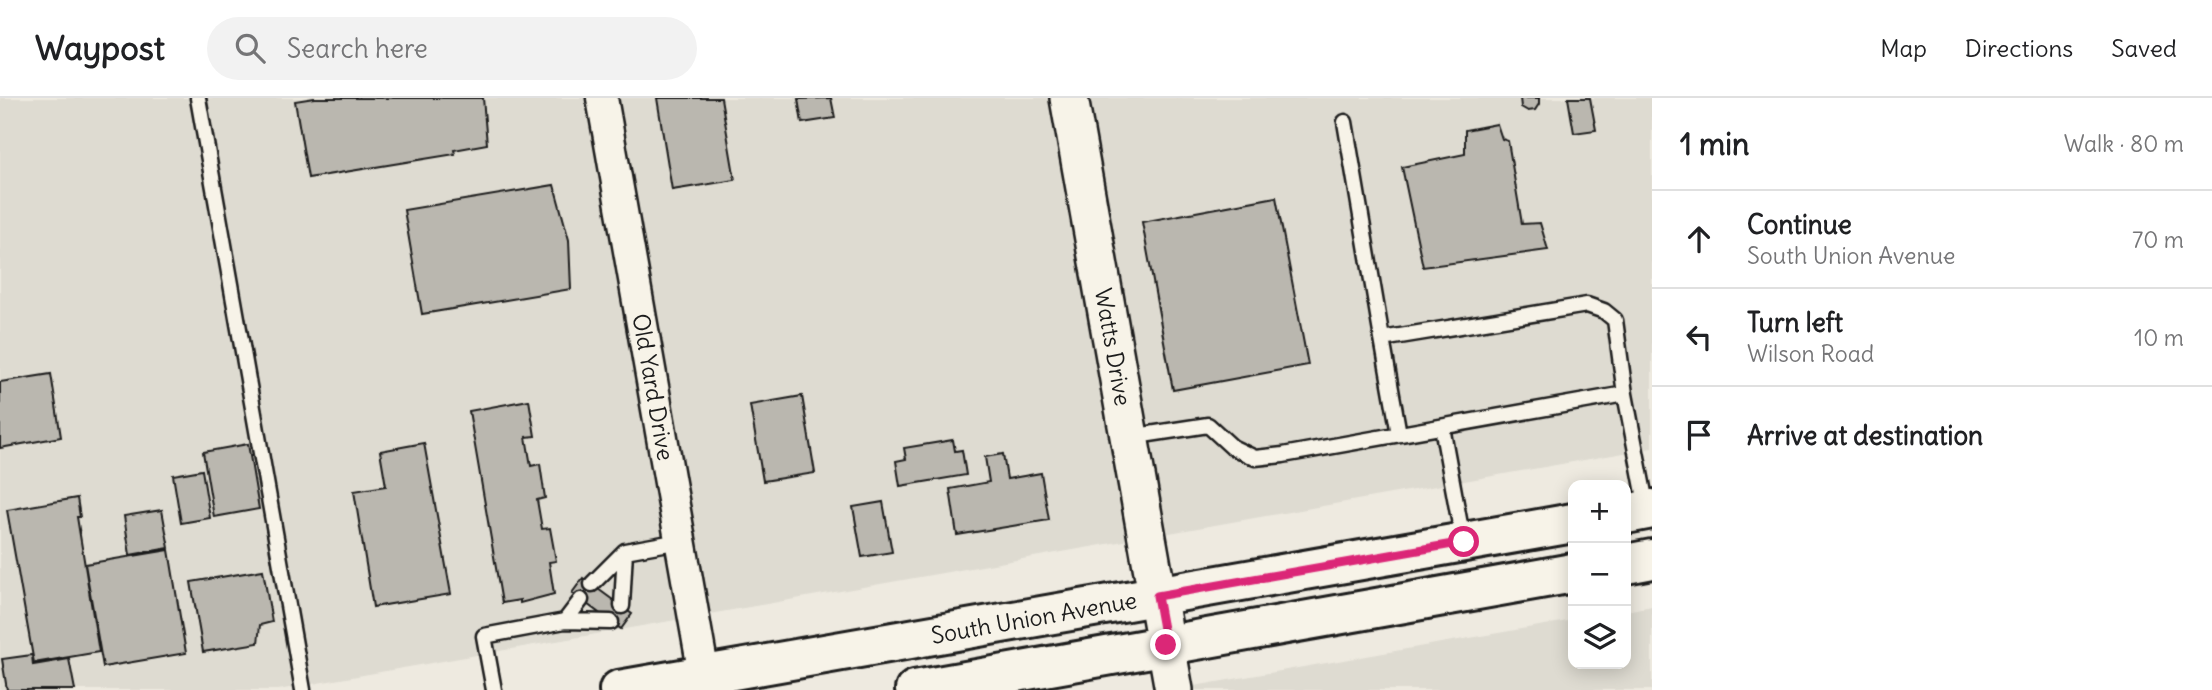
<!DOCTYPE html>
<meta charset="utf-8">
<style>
:root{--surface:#fff;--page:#f2f2f2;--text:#202124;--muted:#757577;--line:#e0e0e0}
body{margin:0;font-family:Delius,sans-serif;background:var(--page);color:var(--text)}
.controls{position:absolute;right:21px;bottom:21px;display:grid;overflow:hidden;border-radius:14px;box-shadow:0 4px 18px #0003}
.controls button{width:63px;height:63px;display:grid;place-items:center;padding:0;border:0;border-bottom:2px solid var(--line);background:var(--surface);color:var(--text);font:35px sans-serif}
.stop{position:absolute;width:21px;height:21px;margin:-16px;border:5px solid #db2777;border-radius:50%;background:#fff}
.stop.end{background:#db2777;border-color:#fff;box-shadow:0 2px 7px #0008}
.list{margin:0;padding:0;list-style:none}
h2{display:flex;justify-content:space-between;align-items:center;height:91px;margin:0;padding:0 28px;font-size:30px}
h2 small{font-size:23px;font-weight:400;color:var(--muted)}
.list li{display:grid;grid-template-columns:46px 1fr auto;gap:21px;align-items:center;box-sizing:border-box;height:98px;padding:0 28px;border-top:2px solid var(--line)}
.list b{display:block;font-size:26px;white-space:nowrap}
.list p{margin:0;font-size:23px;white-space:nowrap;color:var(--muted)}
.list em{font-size:23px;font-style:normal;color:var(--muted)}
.icon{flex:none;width:38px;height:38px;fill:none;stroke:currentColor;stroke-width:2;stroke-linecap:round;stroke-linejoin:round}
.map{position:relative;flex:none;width:1652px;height:592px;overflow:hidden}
header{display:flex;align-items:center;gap:42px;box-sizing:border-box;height:98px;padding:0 35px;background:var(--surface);border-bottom:2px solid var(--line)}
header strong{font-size:33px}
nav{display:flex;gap:38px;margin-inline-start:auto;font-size:24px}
.search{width:490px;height:63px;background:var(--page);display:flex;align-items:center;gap:18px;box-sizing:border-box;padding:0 24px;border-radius:38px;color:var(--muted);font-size:26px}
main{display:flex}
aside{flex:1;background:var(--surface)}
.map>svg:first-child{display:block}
.built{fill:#dedbd1}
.building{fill:#bab7af;stroke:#1c1c1c;stroke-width:2}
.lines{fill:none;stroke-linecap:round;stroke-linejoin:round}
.service-casing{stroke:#1c1c1c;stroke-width:19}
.minor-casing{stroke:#1c1c1c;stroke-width:35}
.tertiary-casing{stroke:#1c1c1c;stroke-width:42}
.primary-casing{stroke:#1c1c1c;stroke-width:44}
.service{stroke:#f7f3e8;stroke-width:14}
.minor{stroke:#f7f3e8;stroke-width:30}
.tertiary{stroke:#f7f3e8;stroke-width:37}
.primary{stroke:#f7f3e8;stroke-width:38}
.route{stroke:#db2777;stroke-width:9}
.labels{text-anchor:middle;stroke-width:5;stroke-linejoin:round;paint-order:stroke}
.street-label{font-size:23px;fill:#1c1c1c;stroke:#f7f3e8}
</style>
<header>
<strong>Waypost</strong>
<div class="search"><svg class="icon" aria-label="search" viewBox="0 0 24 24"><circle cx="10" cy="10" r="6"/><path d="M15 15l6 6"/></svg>Search here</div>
<nav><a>Map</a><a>Directions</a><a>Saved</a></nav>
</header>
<main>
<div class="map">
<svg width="1652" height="592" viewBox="0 0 1652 592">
<rect width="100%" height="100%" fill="#eeeae0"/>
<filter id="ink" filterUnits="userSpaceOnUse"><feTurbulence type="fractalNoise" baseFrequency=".0143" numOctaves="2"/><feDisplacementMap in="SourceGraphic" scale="14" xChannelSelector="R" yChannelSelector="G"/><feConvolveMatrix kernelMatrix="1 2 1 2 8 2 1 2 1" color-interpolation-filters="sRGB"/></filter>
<g filter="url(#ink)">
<path class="built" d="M0,0H1652V350L278,592H0Z
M1652,508V592H1171L1573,522V566H1626V513Z"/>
<path class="building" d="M314,0H483L487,46L454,52L455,56L308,80L295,3Z
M657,0H721L735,82L672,92Z
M831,0L835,20L802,25L798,1Z
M1520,0H1539V6L1535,12L1528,13L1521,9Z
M1568,0H1590L1596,32L1574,35Z
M1497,26L1502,41L1508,43L1522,126L1540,125L1548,152L1423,169L1402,69L1465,56V32Z
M554,87L569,142L571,191L422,216L404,112Z
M1276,99L1308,267L1173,292L1142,124Z
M51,276L61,339L0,350V284Z
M802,298L815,375L763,383L750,307Z
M529,302L535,338L526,339L531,368L540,366L545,400L537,402L542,431L550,430L556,463L549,464L554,496L520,505V502L502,505L469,313Z
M953,342L955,353L962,352L966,377L900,388L896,363L906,361L904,350Z
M424,345L451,496L373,509L354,393L386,388L380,353Z
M248,346L259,411L214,419L203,354Z
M1003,356L1007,381L1041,375L1049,422L957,437L950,391L989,384L985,359Z
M202,372L210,420L181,425L173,377Z
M77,400L80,419H77L99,554L34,565L7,412Z
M883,404L892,454L862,459L853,409Z
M162,412L169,450L130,457L124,418Z
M169,452L186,555L103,569L85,466Z
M263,472L272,524L260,527L258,545L203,554L191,484Z
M583,480L632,516L621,531L572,495Z
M32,557L33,567L69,561L75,592H7L2,561Z"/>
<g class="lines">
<g class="service-casing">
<path id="service" d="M198,0L303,592
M1345,24L1382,241L1587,207L1604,213L1615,222L1625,296
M1382,241L1399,336
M1442,329L1463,443
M1130,339L1208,327L1232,349L1255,360L1283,357L1625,296L1647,411
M592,486L625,453L680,443
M622,508L625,453
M565,523L611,524
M494,592L484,538L565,523L581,502"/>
</g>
<g class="minor-casing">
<path id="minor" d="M602,0L704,577"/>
</g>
<g class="tertiary-casing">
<path id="tertiary" d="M1069,0L1174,592"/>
</g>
<g class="primary-casing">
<path id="primary" d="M1626,416L1652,411
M1626,466L1652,461
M619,592L1573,425
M915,592L1573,475"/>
</g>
<use href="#service" class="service"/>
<use href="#minor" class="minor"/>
<use href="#tertiary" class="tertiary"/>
<use href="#primary" class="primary"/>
</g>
</g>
<g class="lines" filter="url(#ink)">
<path class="route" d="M1166,547L1157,498L1464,444"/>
</g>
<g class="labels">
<g class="street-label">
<text transform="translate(1113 249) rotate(80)" y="8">Watts Drive</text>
<text transform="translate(653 289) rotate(80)" y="8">Old Yard Drive</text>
<text transform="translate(1034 520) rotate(-10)" y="8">South Union Avenue</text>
</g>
</g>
</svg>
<div class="controls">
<button>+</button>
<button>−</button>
<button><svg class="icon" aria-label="layers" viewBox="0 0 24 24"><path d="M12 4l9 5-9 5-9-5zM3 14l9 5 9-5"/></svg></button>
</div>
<div class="stop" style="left:1464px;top:444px"></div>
<div class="stop end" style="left:1166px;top:547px"></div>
</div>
<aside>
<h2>1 min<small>Walk · 80 m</small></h2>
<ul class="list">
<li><svg class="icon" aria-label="ahead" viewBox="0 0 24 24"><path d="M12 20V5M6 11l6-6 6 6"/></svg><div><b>Continue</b><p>South Union Avenue</p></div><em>70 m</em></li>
<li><svg class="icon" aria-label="left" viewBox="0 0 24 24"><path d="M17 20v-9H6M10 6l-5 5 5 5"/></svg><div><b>Turn left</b><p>Wilson Road</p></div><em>10 m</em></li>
<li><svg class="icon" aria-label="arrive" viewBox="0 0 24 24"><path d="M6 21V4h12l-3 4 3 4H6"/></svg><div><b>Arrive at destination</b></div></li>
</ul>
</aside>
</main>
